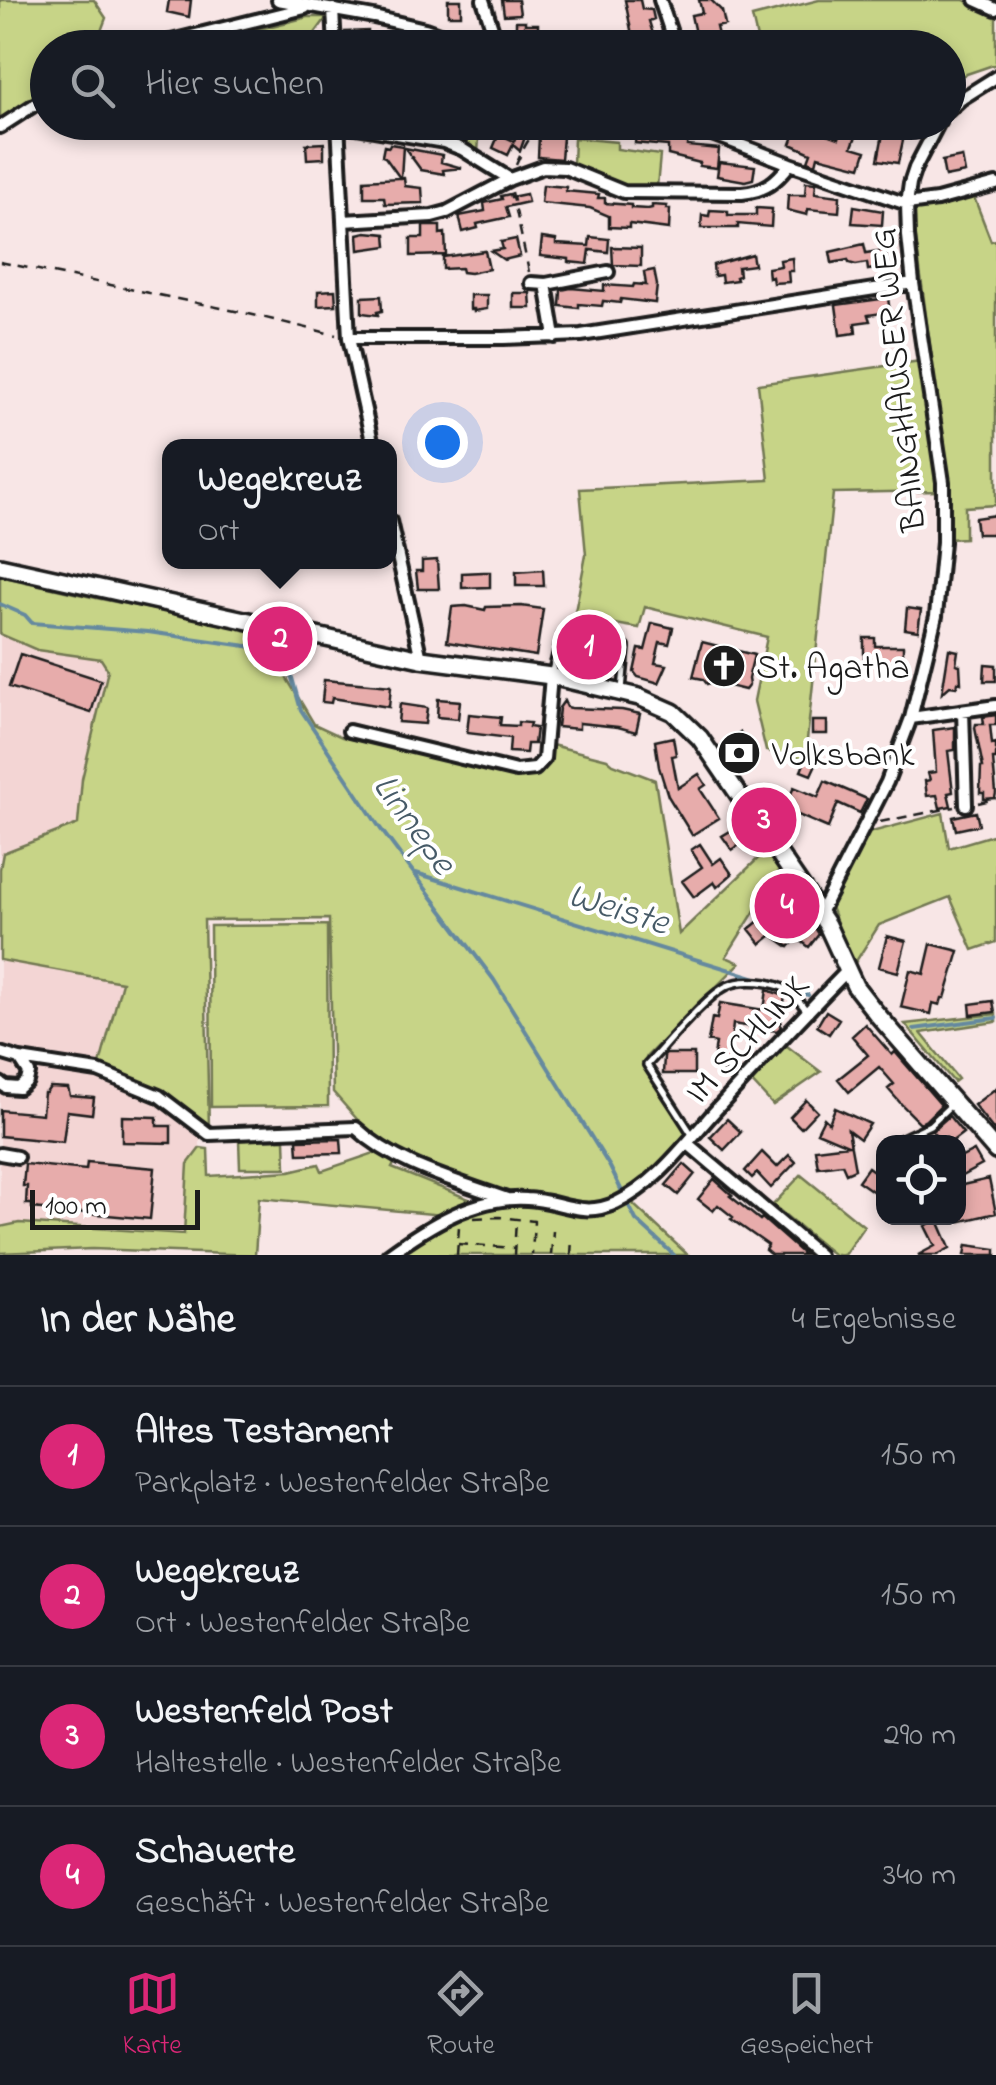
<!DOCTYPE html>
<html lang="de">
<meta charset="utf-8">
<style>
:root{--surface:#171b24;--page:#20242c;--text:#f1f3f6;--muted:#9ea1a6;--line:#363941;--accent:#db2777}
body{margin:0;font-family:"Indie Flower",sans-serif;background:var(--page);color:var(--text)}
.controls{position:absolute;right:30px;bottom:30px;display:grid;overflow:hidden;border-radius:20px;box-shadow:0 5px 15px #0003}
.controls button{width:90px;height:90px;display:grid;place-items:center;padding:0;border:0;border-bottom:2px solid var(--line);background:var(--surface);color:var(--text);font:50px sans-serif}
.scale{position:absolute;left:30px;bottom:25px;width:170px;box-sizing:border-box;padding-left:10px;border:5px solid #1c1c1c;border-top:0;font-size:28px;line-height:35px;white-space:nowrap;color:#1c1c1c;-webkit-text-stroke:8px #fff;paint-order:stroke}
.you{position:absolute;left:442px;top:442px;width:35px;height:35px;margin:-25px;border:8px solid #fff;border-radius:50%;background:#1a73e8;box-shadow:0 0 0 15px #1a73e833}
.badge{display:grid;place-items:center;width:65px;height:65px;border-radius:50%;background:var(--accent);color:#fff;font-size:32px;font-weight:700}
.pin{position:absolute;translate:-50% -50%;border:5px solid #fff;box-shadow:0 2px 10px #0006}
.popup{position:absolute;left:162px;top:439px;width:235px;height:130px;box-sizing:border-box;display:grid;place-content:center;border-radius:20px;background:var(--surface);filter:drop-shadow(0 2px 8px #0005);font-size:32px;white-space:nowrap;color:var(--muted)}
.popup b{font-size:38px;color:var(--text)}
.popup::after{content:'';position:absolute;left:50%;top:100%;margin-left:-20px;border:20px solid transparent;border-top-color:var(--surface)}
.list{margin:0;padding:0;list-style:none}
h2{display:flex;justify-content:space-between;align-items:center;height:130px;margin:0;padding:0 40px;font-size:42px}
h2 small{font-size:32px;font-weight:400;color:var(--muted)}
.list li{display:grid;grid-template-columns:65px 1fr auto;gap:30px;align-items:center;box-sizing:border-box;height:140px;padding:0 40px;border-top:2px solid var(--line)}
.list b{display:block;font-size:38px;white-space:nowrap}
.list p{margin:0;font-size:32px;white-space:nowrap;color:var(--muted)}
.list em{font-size:32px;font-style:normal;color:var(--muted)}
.icon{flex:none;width:55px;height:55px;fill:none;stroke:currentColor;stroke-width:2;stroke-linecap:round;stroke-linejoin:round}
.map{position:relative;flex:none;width:996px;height:1255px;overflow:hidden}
.search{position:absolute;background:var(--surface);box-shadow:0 5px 15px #0003;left:30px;right:30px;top:30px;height:110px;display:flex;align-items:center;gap:25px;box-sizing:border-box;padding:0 35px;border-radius:55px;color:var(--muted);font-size:38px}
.sheet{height:690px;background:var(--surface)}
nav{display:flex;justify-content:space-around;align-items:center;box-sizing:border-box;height:140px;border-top:2px solid var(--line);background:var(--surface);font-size:28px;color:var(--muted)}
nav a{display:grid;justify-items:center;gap:5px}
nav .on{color:var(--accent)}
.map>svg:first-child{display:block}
.built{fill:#f3d5d4}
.green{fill:#c7d487;stroke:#727852;stroke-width:2.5}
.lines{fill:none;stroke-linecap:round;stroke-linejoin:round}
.stream{stroke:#65899f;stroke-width:4}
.building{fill:#e7acab;stroke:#1c1c1c;stroke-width:2.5}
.lane-casing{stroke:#1c1c1c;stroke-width:12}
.street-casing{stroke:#1c1c1c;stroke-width:18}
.secondary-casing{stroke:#1c1c1c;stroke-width:22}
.path{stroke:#1c1c1c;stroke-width:2.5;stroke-dasharray:10 8;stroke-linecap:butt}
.lane{stroke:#fff;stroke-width:5}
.street{stroke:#fff;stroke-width:10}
.secondary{stroke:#fff;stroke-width:15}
.labels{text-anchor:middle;stroke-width:8;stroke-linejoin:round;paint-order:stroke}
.street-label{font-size:35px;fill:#1c1c1c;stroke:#fff}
.poi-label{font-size:35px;fill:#1c1c1c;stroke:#fff;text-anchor:start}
.water-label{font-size:38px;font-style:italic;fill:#475b68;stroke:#fff}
</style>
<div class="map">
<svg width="996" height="1255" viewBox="0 0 996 1255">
<rect width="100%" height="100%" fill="#f8e6e6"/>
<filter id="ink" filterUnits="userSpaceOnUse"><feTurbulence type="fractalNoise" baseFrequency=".01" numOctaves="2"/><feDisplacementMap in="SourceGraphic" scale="20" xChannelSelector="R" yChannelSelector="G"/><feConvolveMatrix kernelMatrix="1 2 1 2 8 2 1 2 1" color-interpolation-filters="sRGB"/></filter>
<g filter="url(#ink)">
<path class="built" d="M0,634L37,650L101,659L108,670L82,779L78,824L3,853L0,869Z
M0,960L123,981L99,1068L154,1099L200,1136V1148L188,1164L184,1234L19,1223L0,1227Z"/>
<path class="green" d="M0,0H94L106,18L95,47L48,48L47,90L0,122Z
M819,0H964L996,15V64L949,80L948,48L759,47L752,17Z
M308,17H327L305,47H187Z
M433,123H480L478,153L432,135Z
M574,138L617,142V149L660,155L657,187L625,185L573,164Z
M972,192L991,241L996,240V505L965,507V538L948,539L949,490L912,209Z
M921,361L940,491L833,493L805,759L766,751L754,701L767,637L645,607L639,628L574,617L586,555L580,489L769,480L758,384Z
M0,576L96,598L312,641L287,675H283L286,677L314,724L342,737L522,777C546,773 547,768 552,745L607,759L613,764L655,780L679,934L767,850L781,869L726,957L740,963L647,1056L644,1064L689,1133L632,1190L613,1201L597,1206L579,1205L513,1196L432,1166L379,1144L333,1092L329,919L204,920L209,1128L183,1111L99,1068L122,982L0,960V869L3,853L78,824L82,779L108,670L101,659L37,650L0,634Z
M943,813L949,848L996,834V942L973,950L950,897L879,925L853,966L831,907L864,834Z
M327,925L328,1106L211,1107L210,926Z
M996,1014V1022L921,1033L958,1079L954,1082L905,1024Z
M783,1043L821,1072L773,1105L750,1080Z
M285,1139L286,1168H240L239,1140Z
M200,1148L208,1149L209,1176L290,1171L319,1164L322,1171L377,1152L396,1160L392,1168L469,1199L443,1215L259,1198L255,1255L92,1249L0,1253V1227L19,1223L184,1234L188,1164Z
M801,1175L864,1226L844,1255H834L773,1205Z
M634,1196V1205L688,1255H395L419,1235L473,1210L523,1202L571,1212Z"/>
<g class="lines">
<path class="stream" d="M0,604L25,615L32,623L148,632L268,649L280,658L292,678L301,710L380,828L494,980L610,1167L636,1220L674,1255
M416,873L766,981
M784,987L808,995
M914,1029L996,1018"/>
</g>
<path class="building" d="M169,0H191L189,17L167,12Z
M448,0H461V15H448Z
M502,0H518L520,14L504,15Z
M625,0H640L642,9L652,10L654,19L649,21L654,37L658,36L661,48H617V43L633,40Z
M699,0H711L722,11L725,25L716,27L721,48H698L691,15L702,13Z
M516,21H525V24H538V31H544L546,42H516Z
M368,31V36H374V39L400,37L401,48H358V44L346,45L345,32Z
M560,32H577L576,48H560Z
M892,122H929L927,126L904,136L898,163L878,160L883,134L897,137Z
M637,124L659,126L658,136L688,139L687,146L719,149L717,168L699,166L700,163L668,155V146L635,143Z
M803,128H811L839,138L841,131L856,136L852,147L866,151L861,167L818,156L816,164L808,161L811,153L791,144L795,133L801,135Z
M499,134L514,141L517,134L525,137L520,151L513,145L508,155L493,148Z
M539,135L563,137L561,159L538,157Z
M324,143V158L307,159L306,144Z
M390,144L403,146L401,178H404L405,186L422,188L423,203L385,204L384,197H364V180L400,178L385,157L382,156L384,146L389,147Z
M405,148L442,155L441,162L462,168L443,170L444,174L421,170Z
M962,157L965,173L945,177L942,161Z
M719,162L755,166L753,179L745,181L717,176Z
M806,182L816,183L815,193L840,196L839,212L808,209L807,215L787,210L788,195H805Z
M543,185L566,187V191L599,194L598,198H605V203L631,205V208L648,209L652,208V205L667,206L666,209H670L669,229L629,224V228L609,227V216L590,208L541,203Z
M510,194L511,197L526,194L528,202L506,207L509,217L477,224L478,228L463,232L459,216L485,211L484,203L502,199L501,196Z
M854,206L883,211L882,225L852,223Z
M756,208L772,209L771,227L738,224V228H701L702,215L709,216L710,210L728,211V215H756Z
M423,226H440V234L445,233L446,255L411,256V238H423Z
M366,232L386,234L387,246L359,250L358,234Z
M590,237L609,239L608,252L590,250L588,264L569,262V259L540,256L542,238L556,240V244L589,246Z
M516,239L520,256L504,260L491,251L503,249L501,242Z
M864,244L866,253L885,250L888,267L868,270L867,263L856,265L849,263L848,260L832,263L830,252Z
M612,247L641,248V266L613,265Z
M485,251L489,269L470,273L462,272L461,268L443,269V257Z
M752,254L754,265L738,267L739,276L736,277L737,280L722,282L721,275L714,276L713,265Z
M792,258L793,271H788L789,282L773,283L772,277L769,278L768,268L781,266L780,260Z
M654,270L657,285L655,303L621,299L620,303L603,301L602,306L579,304V308L560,306L561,290L571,288L604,291V285L633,287L634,284L646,285L644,272Z
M335,290L336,305L318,306V291Z
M513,293H530L531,308H513Z
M470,295H487V309L474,311V309H470Z
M381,296L382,311L377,312L378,315L362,313V297Z
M888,298L890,312L868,315L870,321L855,323L856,333L840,335L836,305Z
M996,515V532H993V534H977L975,518Z
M437,560L439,589H418L416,571H422V561Z
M543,570L544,586H516V572Z
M484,572H490V587L462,588V573Z
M466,606L485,610L486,607L521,606L543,609L536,656L447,642L452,607Z
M907,608L921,610L918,631L905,629Z
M652,623L673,628L669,644L660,642L655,663L667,665L659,683L638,677L634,672L639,649L645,650Z
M864,638H875V646H903V663H864Z
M702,642L754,655L748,679L749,685L745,690L713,682L707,684L703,679L693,677Z
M949,649L958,651L956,664L960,665L961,683L958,682L957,687L950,686L942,693Z
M20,654L101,680L91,713L9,687Z
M985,664L996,665V681H984Z
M324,680L391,686L389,707L332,698L331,703L322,702Z
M438,699L460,701L458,719L437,717Z
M564,701L567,707L571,708L622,710L640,714L636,732L618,727L579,723V729L557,727L559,708Z
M400,704L427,708L425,724L398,722Z
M469,714L501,717L500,725L518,726V722L530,723L529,727L536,728L534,744H527L526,753L509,752L510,738L467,733Z
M996,715V725H990L992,744L996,743V759H993L996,793L995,798L984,799V793H980L981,767H983L975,728L976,724H984L983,717Z
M812,721H827V734H812Z
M955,727V750L948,751L953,792L948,793L951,806L940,808L937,795L927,796L925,781L930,780L928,773L936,772L933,730Z
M740,732L755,755L741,763L724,743Z
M673,737L676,755L672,756L678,788L699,774L706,785L700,789L719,818L692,835L668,796L659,767L655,741Z
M811,747L822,751L811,775L801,771Z
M825,781L867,799L860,813L838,803L828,828L784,809L794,787L818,797Z
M976,812L979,825L956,830L953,817Z
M732,830H736L744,842L732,850L722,836Z
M700,844L713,864L721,858L732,874L717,887L714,882L694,897L682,881L702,867L691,850Z
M787,898L801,915L814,926L819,934L809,947L797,938L789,947L772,935L761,944L749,929Z
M887,936L906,941L898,972L879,967Z
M931,944L959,951L945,998H942L940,1005L933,1003L931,1014L901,1007L910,970L924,974Z
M767,990L785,996L780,1028L777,1031L733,1024L728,1071L712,1069L716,1043L708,1041L712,1018L717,1019L720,1003L764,1010Z
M993,1001L995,1012L971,1015L970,1004Z
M826,1011L839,1019L829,1034L817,1026Z
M865,1024L892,1055L895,1052L941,1105L926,1120L920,1123L903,1106L888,1089L894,1084L879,1067L849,1092L838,1079L868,1055L852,1036Z
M666,1054H694V1074H663L664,1056Z
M50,1087L68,1088L70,1096L94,1098L92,1114L67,1111L63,1142L0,1136V1110L42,1114L44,1093H46Z
M996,1088V1133L974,1105Z
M806,1100L817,1111L801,1128L790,1117Z
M835,1108L870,1124L860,1139L848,1130L855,1169L846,1173L842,1164L818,1167L815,1149L848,1145L817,1132L824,1118L829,1123Z
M122,1116L157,1117V1126H171V1143L122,1142Z
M949,1116L963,1133L951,1142L946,1137L942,1141L932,1131Z
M727,1119L741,1132L724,1150L710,1137Z
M341,1139L342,1153L298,1154L297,1140Z
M974,1151L982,1165L958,1178V1159Z
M762,1152L777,1167L789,1155L796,1162L771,1188L757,1173L752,1178L745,1171Z
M87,1162L155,1168L150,1219L32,1208V1204H26L27,1186H23L25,1164L86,1170Z
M684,1164L695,1174L678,1195L666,1185Z
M868,1167L883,1178L874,1192L858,1181Z
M714,1179L732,1195L730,1196L760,1220L762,1218L804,1255H771L765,1250L768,1245L731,1219L733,1217L718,1205L713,1211L698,1199Z
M989,1179L996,1213L958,1222V1186Z
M926,1218H937L950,1248L937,1255H918L935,1246L925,1226L929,1224Z
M967,1245L996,1249V1255H965Z"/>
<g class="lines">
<g class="lane-casing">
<path id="lane" d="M767,122H834
M551,675L561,636L626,647L622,690
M693,1136L647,1065C665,1046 706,996 727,986C743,978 776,981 790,992C796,996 801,1004 806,1010
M894,1142L930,1125L952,1104
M879,1149L884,1147"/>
</g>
<g class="street-casing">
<path id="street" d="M278,0L374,17L425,29L478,48
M483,0L494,34V48
M660,0L676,48
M976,0L996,9
M333,9L335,48
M143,48L305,8
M948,111L961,99L996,77
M338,122L349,338L373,446
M681,122L790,164L907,204L937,200L996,184
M338,124L444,142L462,149L510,179
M0,127L48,96
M343,221L432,216L447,212L510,179L543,167L565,168L624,192L742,193C765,191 776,182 790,164
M531,283L546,284L555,337
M546,284L608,272
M349,338H504L581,335L913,283
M390,521L421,659
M963,711L966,805
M911,718L996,706
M349,731L516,771L535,769L544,759L551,676
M819,915L887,782L911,718L936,616L943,542V482L913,283L908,236L907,204L910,183L915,168L939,122
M0,1053L20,1059L98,1071L159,1096L209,1134L356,1128C397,1166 455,1180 507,1199
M0,1083L6,1087L19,1088L27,1081L29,1073L20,1059
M687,1143L819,1255
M0,1154L17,1157
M388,1255C428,1226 475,1196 527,1199C560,1200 581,1219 616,1203C657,1184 686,1143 716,1110C759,1063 802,1017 847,971"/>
</g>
<g class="secondary-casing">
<path id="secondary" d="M0,566L421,659L551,676L639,697L673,712L700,738L805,892L827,925L855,986L876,1013L996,1151"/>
</g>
<path class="path" d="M516,165C523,149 530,134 544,122
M512,192L529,272
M0,262L245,313L336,335
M978,803L996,799
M880,822L955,807
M474,1218L499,1217L534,1221L532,1255
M458,1244L514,1248
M457,1255L459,1226
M514,1255L516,1220
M551,1255L553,1231
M571,1255L572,1239"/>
<use href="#lane" class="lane"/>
<use href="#street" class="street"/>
<use href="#secondary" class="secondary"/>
</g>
</g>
<defs>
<g id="church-disc" transform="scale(2.25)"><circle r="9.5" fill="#1c1c1c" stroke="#fff"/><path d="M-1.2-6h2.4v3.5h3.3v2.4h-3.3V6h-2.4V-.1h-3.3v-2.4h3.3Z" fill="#fff"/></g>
<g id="bank-disc" transform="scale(2.25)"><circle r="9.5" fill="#1c1c1c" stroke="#fff"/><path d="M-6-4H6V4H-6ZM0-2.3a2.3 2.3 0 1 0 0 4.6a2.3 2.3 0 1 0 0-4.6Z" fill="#fff"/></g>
</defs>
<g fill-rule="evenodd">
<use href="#church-disc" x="724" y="666"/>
<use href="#bank-disc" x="739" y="753"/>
</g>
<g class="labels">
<g class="street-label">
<text transform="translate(897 380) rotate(-96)" y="12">BAINGHAUSER WEG</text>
<text transform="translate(746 1038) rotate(-47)" y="12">IM SCHLINK</text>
</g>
<g class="poi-label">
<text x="756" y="678">St. Agatha</text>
<text x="772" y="765">Volksbank</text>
</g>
<g class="water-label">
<text transform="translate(416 823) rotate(54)" y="13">Linnepe</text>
<text transform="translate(619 907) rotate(17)" y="13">Weiste</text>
</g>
</g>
</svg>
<div class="controls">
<button><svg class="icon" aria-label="locate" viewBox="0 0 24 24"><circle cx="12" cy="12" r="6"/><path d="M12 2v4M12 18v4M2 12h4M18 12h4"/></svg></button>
</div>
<div class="scale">100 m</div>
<div class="you"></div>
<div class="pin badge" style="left:589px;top:647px">1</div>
<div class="pin badge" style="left:280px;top:639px">2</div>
<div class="popup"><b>Wegekreuz</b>Ort</div>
<div class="pin badge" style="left:764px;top:820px">3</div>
<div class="pin badge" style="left:787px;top:906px">4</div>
<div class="search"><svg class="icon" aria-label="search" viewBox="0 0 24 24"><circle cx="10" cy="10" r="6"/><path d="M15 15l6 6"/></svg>Hier suchen</div>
</div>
<section class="sheet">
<h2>In der Nähe<small>4 Ergebnisse</small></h2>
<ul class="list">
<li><span class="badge">1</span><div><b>Altes Testament</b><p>Parkplatz · Westenfelder Straße</p></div><em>150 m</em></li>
<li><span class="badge">2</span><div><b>Wegekreuz</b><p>Ort · Westenfelder Straße</p></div><em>150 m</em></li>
<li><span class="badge">3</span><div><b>Westenfeld Post</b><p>Haltestelle · Westenfelder Straße</p></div><em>290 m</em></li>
<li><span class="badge">4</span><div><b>Schauerte</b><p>Geschäft · Westenfelder Straße</p></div><em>340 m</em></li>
</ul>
</section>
<nav>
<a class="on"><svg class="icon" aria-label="map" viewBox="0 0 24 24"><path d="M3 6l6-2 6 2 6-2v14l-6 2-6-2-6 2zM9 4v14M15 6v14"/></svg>Karte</a>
<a><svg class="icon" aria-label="directions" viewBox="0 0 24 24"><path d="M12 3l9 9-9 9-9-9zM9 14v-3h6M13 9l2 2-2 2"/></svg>Route</a>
<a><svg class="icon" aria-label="saved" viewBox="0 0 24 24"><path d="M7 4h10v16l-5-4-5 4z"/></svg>Gespeichert</a>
</nav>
